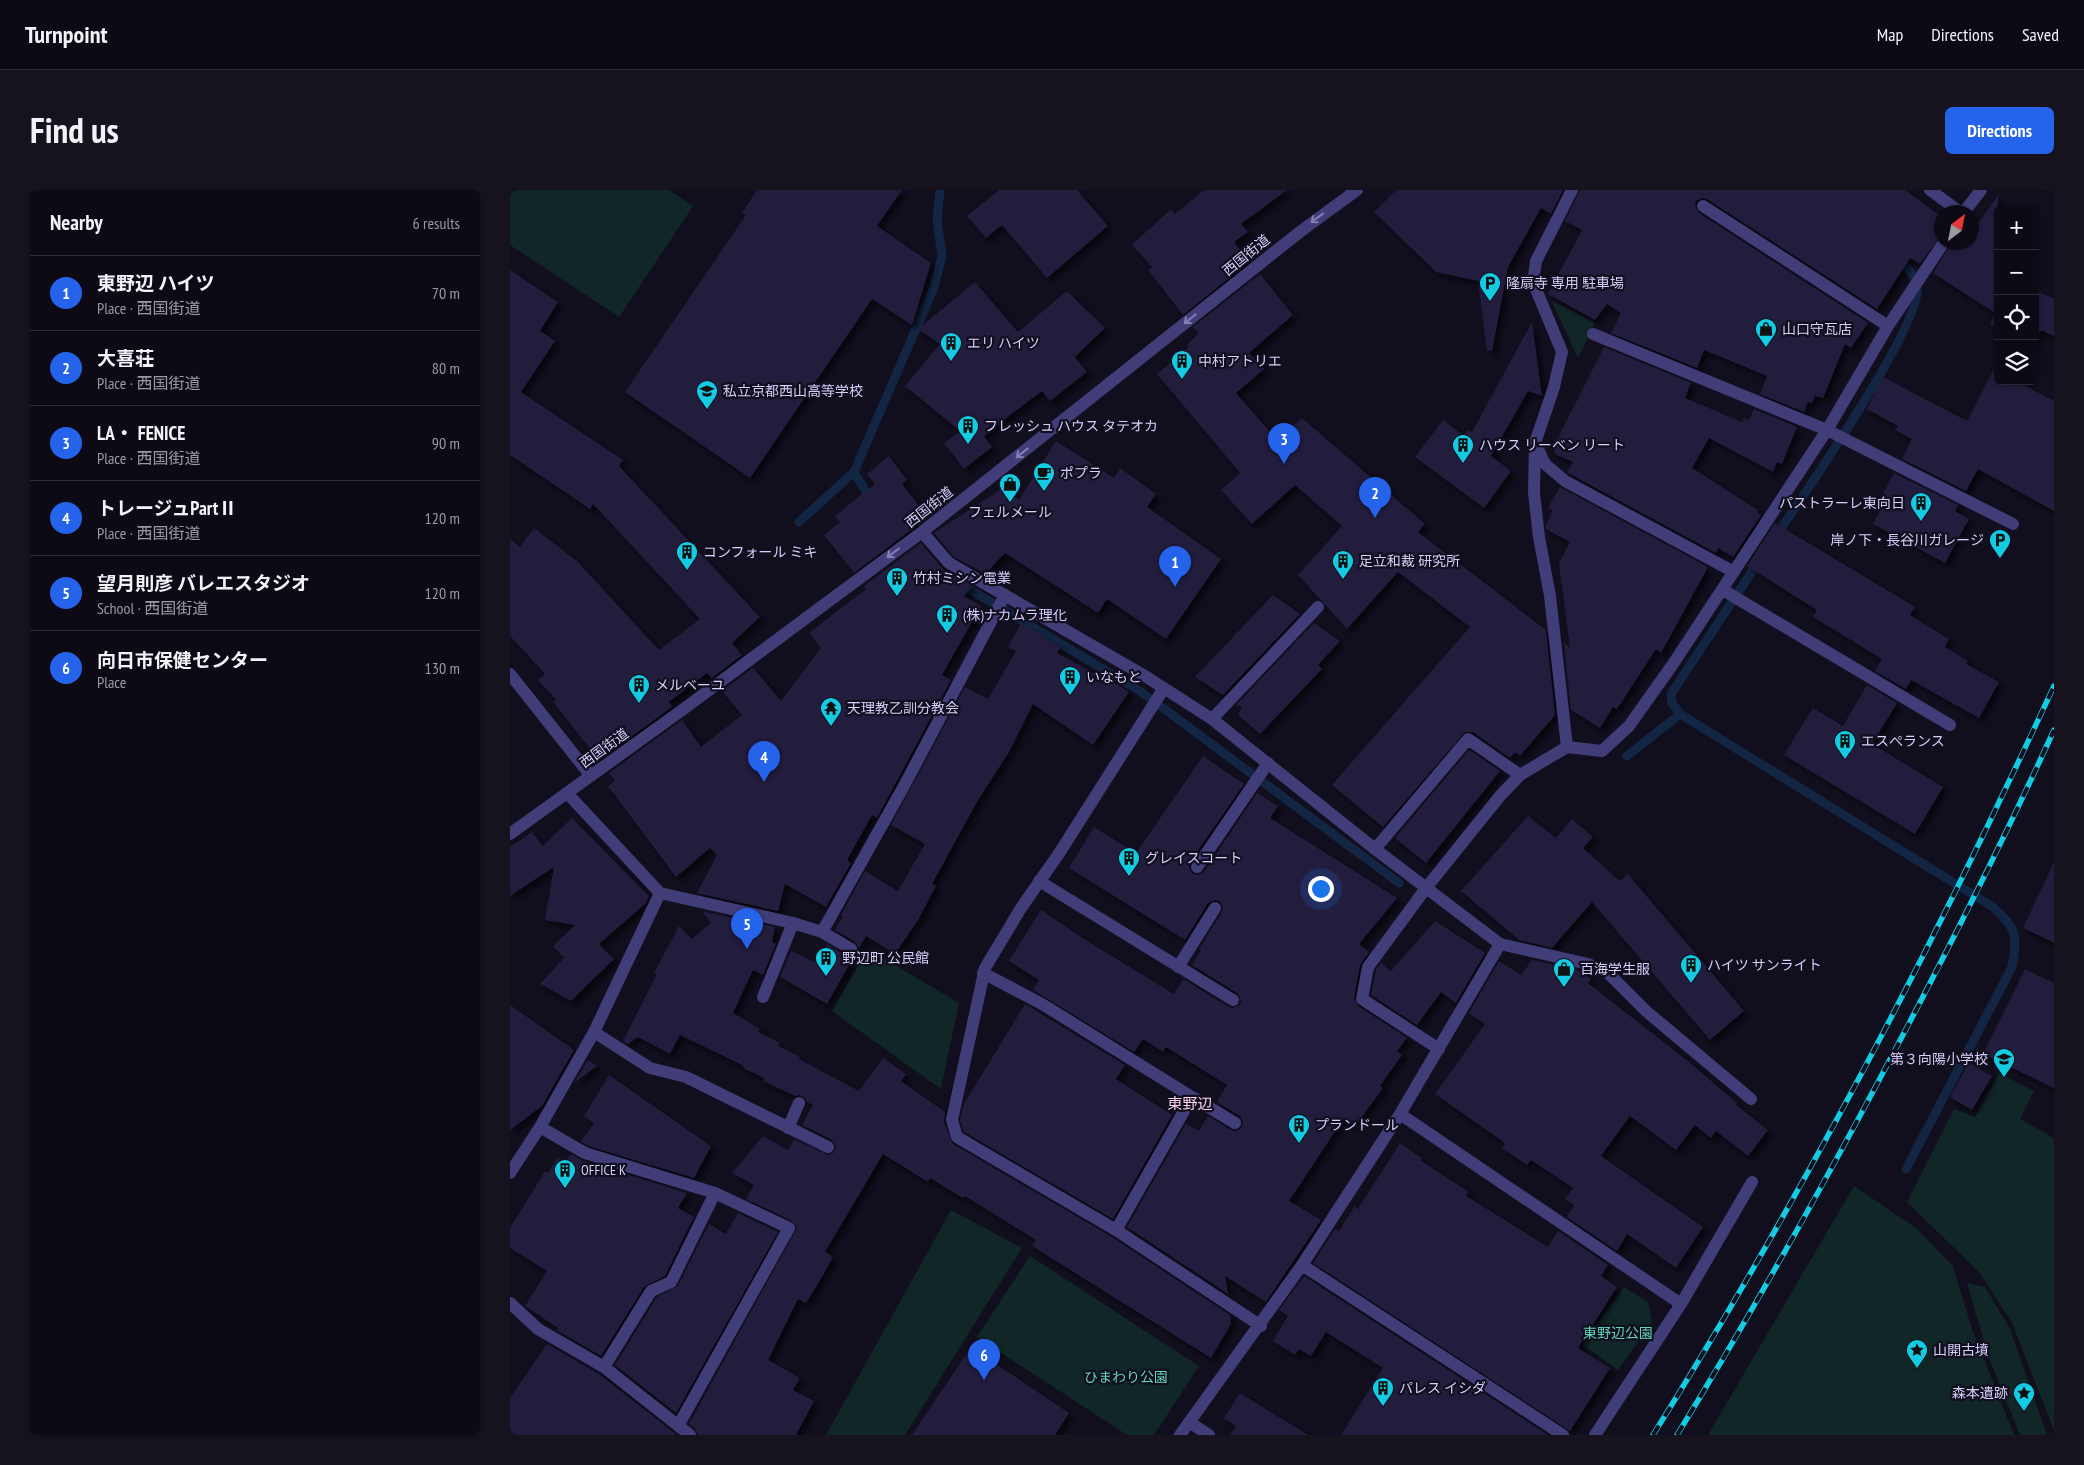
<!DOCTYPE html>
<meta charset="utf-8">
<style>
:root{--surface:#0d0a16;--page:#16131f;--text:#f1f3f6;--muted:#9a9aa1;--line:#2d2b35;--accent:#2563eb}
body{margin:0;font-family:"PT Sans Narrow","Noto Sans JP",sans-serif;background:var(--page);color:var(--text)}
.controls{position:absolute;right:15px;top:15px;display:grid;overflow:hidden;border-radius:8px;box-shadow:0 1px 4px #0004}
.controls button{width:45px;height:45px;display:grid;place-items:center;padding:0;border:0;border-bottom:1px solid var(--line);background:var(--surface);color:var(--text);font:25px sans-serif}
.compass{position:absolute;left:1424px;top:15px;width:45px;height:45px;border-radius:50%;background:var(--surface);box-shadow:0 1px 4px #0004;rotate:32deg}
.you{position:absolute;left:810px;top:698px;width:18px;height:18px;margin:-12px;border:4px solid #fff;border-radius:50%;background:#1a73e8;box-shadow:0 0 0 8px #1a73e833}
.badge{display:grid;place-items:center;width:32px;height:32px;border-radius:50%;background:var(--accent);color:#fff;font-size:16px;font-weight:700}
.pin{position:absolute;translate:-50% -41px;filter:drop-shadow(0 1px 2px #0008)}
.pin::after{content:'';position:absolute;top:26px;width:18px;height:15px;background:inherit;clip-path:polygon(0 0,100% 0,50% 100%)}
.list{margin:0;padding:0;list-style:none}
h2{display:flex;justify-content:space-between;align-items:center;height:65px;margin:0;padding:0 20px;font-size:21px}
h2 small{font-size:16px;font-weight:400;color:var(--muted)}
.list li{display:grid;grid-template-columns:32px 1fr auto;gap:15px;align-items:center;box-sizing:border-box;height:75px;padding:0 20px;border-top:1px solid var(--line)}
.list b{display:block;font-size:19px;white-space:nowrap}
.list p{margin:0;font-size:16px;white-space:nowrap;color:var(--muted)}
.list em{font-size:16px;font-style:normal;color:var(--muted)}
.icon{flex:none;width:28px;height:28px;fill:none;stroke:currentColor;stroke-width:2;stroke-linecap:round;stroke-linejoin:round}
.map{position:relative;flex:none;width:1544px;height:1245px;overflow:hidden;border-radius:8px}
header{display:flex;align-items:center;gap:30px;box-sizing:border-box;height:70px;padding:0 25px;background:var(--surface);border-bottom:1px solid var(--line)}
header strong{font-size:24px}
nav{display:flex;gap:28px;margin-inline-start:auto;font-size:18px}
.intro{display:flex;align-items:center;justify-content:space-between;box-sizing:border-box;height:120px;padding:0 30px}
h1{margin:0;font-size:35px}
.button{padding:12px 22px;border-radius:8px;background:var(--accent);color:#fff;font-size:18px;font-weight:700}
main{display:flex;gap:30px;padding:0 30px}
aside{flex:1;background:var(--surface);border-radius:8px;box-shadow:0 1px 4px #0004}
.map>svg:first-child{display:block}
.green{fill:#112727}
.lines{fill:none;stroke-linecap:round;stroke-linejoin:round}
.stream{stroke:#122543;stroke-width:9}
.building{fill:#231c3d;filter:url(#shadow)}
.service{stroke:#403d79;stroke-width:12}
.minor{stroke:#403d79;stroke-width:12}
.rail-casing{stroke:#13cbe2;stroke-width:5.5}
.rail{stroke:#110e1e;stroke-width:4;stroke-dasharray:11;stroke-linecap:butt}
.oneway{stroke:#837fb4}
.labels{text-anchor:middle;stroke-width:4.5;stroke-linejoin:round;paint-order:stroke}
.street-label{font-size:14px;fill:#d4cffb;stroke:#110e1e}
.poi-label{font-size:14px;fill:#d4cffb;stroke:#110e1e;text-anchor:start}
.park-label{font-size:14px;fill:#62d4b9;stroke:#110e1e}
.neighbourhood-label{font-size:15px;fill:#fbd1eb;stroke:#110e1e}
</style>
<header>
<strong>Turnpoint</strong>
<nav><a>Map</a><a>Directions</a><a>Saved</a></nav>
</header>
<div class="intro"><h1>Find us</h1><a class="button">Directions</a></div>
<main>
<aside>
<h2>Nearby<small>6 results</small></h2>
<ul class="list">
<li><span class="badge">1</span><div><b>東野辺 ハイツ</b><p>Place · 西国街道</p></div><em>70 m</em></li>
<li><span class="badge">2</span><div><b>大喜荘</b><p>Place · 西国街道</p></div><em>80 m</em></li>
<li><span class="badge">3</span><div><b>LA・ FENICE</b><p>Place · 西国街道</p></div><em>90 m</em></li>
<li><span class="badge">4</span><div><b>トレージュPartⅡ</b><p>Place · 西国街道</p></div><em>120 m</em></li>
<li><span class="badge">5</span><div><b>望月則彦 バレエスタジオ</b><p>School · 西国街道</p></div><em>120 m</em></li>
<li><span class="badge">6</span><div><b>向日市保健センター</b><p>Place</p></div><em>130 m</em></li>
</ul>
</aside>
<div class="map">
<svg width="1544" height="1245" viewBox="0 0 1544 1245">
<defs>
<filter id="shadow"><feDropShadow dx="4.5" dy="4.5" stdDeviation="2.5" flood-color="#0009"/></filter>
</defs>
<rect width="100%" height="100%" fill="#110e1e"/>
<path class="green" d="M0,0H159L183,16L109,127L0,55Z
M1041,110L1085,133L1068,168Z
M358,759L449,813L431,899L322,821Z
M1489,883L1524,901L1510,929L1544,948V1240L1502,1133L1470,1083L1397,1012L1444,919L1465,927Z
M1344,996L1406,1038L1443,1076L1462,1139L1504,1245H1198Z
M441,1020L512,1058L395,1245H316Z
M520,1066L689,1176L644,1245H617L467,1147Z
M1457,1093L1475,1097L1500,1139L1537,1245H1510L1479,1168Z
M1114,1097L1138,1112L1142,1132L1108,1180L1072,1154Z"/>
<g class="lines">
<path class="stream" d="M344,282L361,310
M289,332L344,282L424,97L432,66L427,31L430,0
M1266,346C1291,309 1416,129 1407,95C1405,86 1394,73 1387,68
M1249,371L1161,504L1162,513L1170,524L1483,717C1507,739 1508,745 1502,777L1396,979
M449,393L630,501L889,693
M1117,566L1170,524"/>
</g>
<path class="building" d="M247,0H392L367,36L421,73L402,135L362,109L240,288L115,202L236,25L232,23Z
M489,0H567L598,36L537,88L492,35L476,48L457,26Z
M694,0H777L731,34L738,42L724,52L739,72L673,125L638,80L642,77L622,55L661,19L665,24Z
M886,0H1053L1041,24L1031,18L998,77L982,161H977L968,91L926,82L864,22Z
M1070,0H1395L1432,27V44L1410,74L1400,68L1367,119L1197,9L1193,8L1186,11L1185,16L1189,23L1358,133L1341,158L1335,154L1313,208L1305,206L1302,213L1298,212L1294,222L1250,204L1257,186L1194,160L1187,178L1101,143L1111,123L1097,114L1085,130L1038,104L1072,40L1055,31Z
M1488,5V138L1480,134L1485,123L1423,83L1442,52H1462V42Z
M0,80L48,112L30,141L45,151L11,202L113,270L109,276L250,427L222,453L232,465L202,488L197,483L159,512L162,517L89,570L43,512L46,510L28,490L35,484L0,446V349L10,357L24,338L68,372L149,460L190,429L83,314L80,319L0,265Z
M750,84L783,125L739,163L754,179L726,203L767,250L792,228L915,334L908,342L1036,440L1045,525L1010,566L1005,562L1000,568L963,542H955L873,637L822,595L960,437L888,382L837,439L788,385L832,336L785,295L742,334L711,300L730,283L647,184L679,157L677,155L688,144L683,137Z
M465,92L508,142L557,101L595,138L565,167L577,182L540,211L532,201L504,222L474,246L482,257L454,279L434,253L450,241L395,196L430,154L408,139Z
M1525,100L1544,109V146L1531,140L1525,153Z
M1022,132L1032,206L1018,201L981,266L1001,281L974,318L905,267L933,230L954,246L958,240L962,242Z
M1094,157L1181,193L1175,208L1232,232L1233,228L1239,230L1244,219L1287,237L1272,274L1267,272L1263,282L1199,248L1182,278L1248,320L1247,322L1251,325L1223,367L1208,358L1206,363L1060,284L1057,282L1063,272L1045,264V254Z
M1488,171V191H1506L1544,211V321L1468,279L1456,301L1392,269L1402,249L1385,240L1388,236L1357,219L1373,187L1457,231Z
M546,251L604,288L610,278L646,304L637,317L711,369L656,449L597,409L588,423L495,363L475,384L444,367L424,343L493,298L509,310Z
M379,266L397,290L392,294L418,327L344,383L314,345L330,332L325,326L365,294L357,284Z
M1384,283L1448,315L1445,321L1459,329L1435,373L1363,334L1373,316L1368,314Z
M1050,297L1198,377L1151,463L1146,459L1107,519L1103,517L1090,538L1061,520L1054,453L1060,458L1049,373L1060,352L1036,339V335L1043,320L1038,318Z
M1265,333L1405,417L1400,425L1439,449L1435,457L1458,471L1456,474L1489,492L1469,528L1401,490L1396,499L1365,481L1372,469L1303,427L1307,420L1237,376Z
M411,353L433,379L463,396L454,406L471,416L432,485L441,490L367,628L362,625L337,670L341,673L316,717L275,694L268,721L187,703L207,665L200,658L166,687L98,596L105,591L99,583L172,530L191,557L232,525L212,501L243,478L271,511L311,458L299,443L356,399L354,396Z
M763,405L790,424L713,505L685,487Z
M511,433L551,457L547,463L596,490L597,488L619,502L583,555L523,514L499,562L468,610L422,694L426,696L408,730L385,764L356,746L349,758L345,752L325,740L333,727L331,725L355,681L388,701L415,654L381,635L455,497L478,509L506,461L498,457Z
M804,433L830,451L808,475L812,479L750,544L728,525L732,518L727,514Z
M1357,495L1387,513L1362,554L1433,597L1405,644L1274,565L1303,518L1333,536Z
M959,560L990,581L916,673L885,648Z
M693,566L734,594L680,672L679,677L682,683L687,685L694,682L747,603L768,616L760,628L887,708L849,754L859,762L850,775L844,808L848,816L897,848L887,861L892,865L870,896L873,898L845,936L834,928L779,1011L811,1030L756,1112L715,1086L718,1104L617,1037L676,934L689,941L698,926L721,940L725,941L732,938L733,933L730,926L707,912L717,895L656,857L653,862L633,849L624,862L523,800L529,790L499,771L531,720L574,749L664,804L673,789L719,817L723,818L730,815L731,810L727,803L682,775L691,760L689,759L712,722L713,718L710,711L705,710L698,713L675,750L559,678L584,637L626,663Z
M1018,626L1046,648L1062,629L1083,647L1073,658L1110,691L1118,684L1234,821L1200,850L1082,712L1042,758L1009,750L951,701Z
M62,628L139,706L136,713L89,754L104,769L61,811L30,794L54,768L43,756L65,735L35,730L44,677L0,706V657L22,642L33,656Z
M1544,672V753L1513,738Z
M192,721L265,737L262,752L266,754L253,785L243,780L223,823L250,839L248,842L270,853L268,856L290,867L289,869L349,901L373,868L396,884L391,891L435,922L434,932L443,954L602,1047L720,1125L721,1134L701,1168L522,1056L526,1050L455,1006L453,1008L420,988L418,992L373,964L315,1062L323,1067L312,1087L296,1113L288,1109L258,1170L290,1188L283,1200L304,1211L286,1245H188L185,1239L179,1234L287,1038L282,1031L236,1009L244,995L222,983L253,946L278,960L284,949L318,965L323,963L326,957L322,950L292,935L303,915L297,912L295,908L289,905L285,906L253,891L254,888L233,878L234,876L170,845L160,864L128,847L118,854L113,851L147,784L144,783L169,736L182,749L201,733Z
M925,731L975,763L946,813L931,802L907,835L861,805L866,780L871,773L881,781Z
M317,754L337,766H344L317,814L270,787L281,761L307,773Z
M1022,770L1065,779L1081,789L1078,793L1179,872L1227,913L1226,915L1258,940L1238,966L1206,941L1201,948L1185,935L1166,960L1120,926L1091,966L1193,1037L1166,1078L1117,1044L1107,1061L1057,1027L1064,1015L1055,1009L1063,998L1021,970L1017,975L992,958L995,953L925,904L975,834L959,823L989,771L1011,785Z
M1515,779L1544,793V898L1473,864Z
M515,814L615,875L606,889L662,925L603,1029L454,942L450,930L454,914Z
M0,815L64,860L32,916L0,940Z
M78,870L87,876L64,893Z
M1459,873L1482,886L1462,920L1440,907Z
M99,885L201,956L184,988L78,956L71,951L84,933L74,926Z
M890,953L912,968L910,970L959,1002L956,1006L1038,1057L1048,1041L1098,1075L1091,1086L1107,1097L1068,1158L1100,1178L1060,1241L803,1073L825,1039L829,1041L845,1016L848,1019Z
M61,964L73,971L177,1003L168,1018L184,1027L155,1086L134,1097L91,1166L46,1140L48,1138L15,1116L37,1081L0,1058V1038L35,981L38,983L48,967L56,972Z
M228,1023L268,1042L166,1223L105,1175L147,1107L168,1096L199,1034L216,1044Z
M794,1086L1038,1245H831L873,1178L816,1142L801,1166L789,1159L785,1165L763,1151L778,1126L769,1120Z
M37,1154L89,1184L167,1245H0V1208Z
M461,1157L559,1223L545,1245H402Z
M730,1203L798,1245H720L726,1236L714,1228Z"/>
<g class="lines">
<path class="service" d="M702,529L808,417
M57,603L150,703L283,733L312,742L341,759
M865,659L958,549L1010,585
M687,677L758,573
M529,691L723,810
M312,742L394,596L495,405
M990,754L1078,774L1096,781L1136,821L1241,909
M668,777L705,718
M473,783L532,814L682,907L606,1040
M253,807L283,733
M84,842L150,703
M929,859L852,809L858,777L916,698L990,606L1010,585L1057,557
M682,907L725,933
M30,937L75,963L205,1003L279,1038L168,1236
M278,938L289,913
M0,983L30,937L84,842L140,878L176,887L318,957
M0,1113L28,1139L94,1177L180,1245
M94,1177L141,1101L161,1092L205,1003
M679,1232L699,1245"/>
<path class="minor" d="M1062,0L1026,71L1023,92L1052,162L1044,197L1025,253L1024,303L1029,347L1040,406L1057,557L1092,561L1119,536L1163,474L1317,240L1378,136L1434,52
M1420,0L1450,22
M1193,16L1378,136
M1454,22L1471,0
M1083,144L1317,240L1503,334
M1027,257L1035,274L1055,291L1224,382
M412,342L439,373L635,486L702,529L865,659L990,754L890,924L792,1075L670,1245
M1213,400L1440,535
M0,484L81,586
M654,498L550,662L511,718L475,778L442,930L447,947L606,1040L751,1136
M0,644L175,518L412,342L791,41L847,0
M890,924L1171,1114
M792,1075L1053,1245
M1085,1245L1171,1114L1242,992"/>
<g class="rail-casing">
<path id="rail" d="M1143,1245C1293,1005 1425,753 1544,496
M1167,1245C1229,1144 1288,1040 1345,935C1415,805 1483,674 1544,540"/>
</g>
<use href="#rail" class="rail"/>
</g>
<defs><path id="oneway-shaft" d="M-6 0H5M1.5-3L5.5 0L1.5 3" fill="none" stroke-width="1.6" stroke-linecap="round" stroke-linejoin="round" transform="scale(1.25)"/></defs>
<g class="oneway">
<use href="#oneway-shaft" transform="translate(807 28) rotate(144)"/>
<use href="#oneway-shaft" transform="translate(680 129) rotate(141)"/>
<use href="#oneway-shaft" transform="translate(512 263) rotate(142)"/>
<use href="#oneway-shaft" transform="translate(383 363) rotate(143)"/>
</g>
<defs>
<g id="parking-pin" transform="scale(1.125)"><path d="M0 17L-7.5 6A9.5 9.5 0 1 1 7.5 6Z" fill="#13cbe2" stroke="#110e1e"/><path d="M-3.5-5.5H1a3.5 3.5 0 0 1 0 7H-1V5.5H-3.5ZM-1-3.4V-.6H.8a1.4 1.4 0 0 0 0-2.8Z" fill="#111"/></g>
<g id="shop-pin" transform="scale(1.125)"><path d="M0 17L-7.5 6A9.5 9.5 0 1 1 7.5 6Z" fill="#13cbe2" stroke="#110e1e"/><path d="M-5-2.5h2.3a2.7 3.5 0 0 1 5.4 0H5L5.5 6h-11ZM-1.5-2.5h3a1.5 2.3 0 0 0-3 0Z" fill="#111"/></g>
<g id="building-pin" transform="scale(1.125)"><path d="M0 17L-7.5 6A9.5 9.5 0 1 1 7.5 6Z" fill="#13cbe2" stroke="#110e1e"/><path d="M-4-6H4V6H1V3H-1V6H-4ZM-2.5-4.3h1.7v1.8h-1.7ZM.8-4.3h1.7v1.8H.8ZM-2.5-1h1.7V.8h-1.7ZM.8-1h1.7V.8H.8Z" fill="#111"/></g>
<g id="school-pin" transform="scale(1.125)"><path d="M0 17L-7.5 6A9.5 9.5 0 1 1 7.5 6Z" fill="#13cbe2" stroke="#110e1e"/><path d="M0-5L7-2L0 1L-7-2ZM-4 1L0 2.5L4 1V4Q0 6-4 4Z" fill="#111"/></g>
<g id="cafe-pin" transform="scale(1.125)"><path d="M0 17L-7.5 6A9.5 9.5 0 1 1 7.5 6Z" fill="#13cbe2" stroke="#110e1e"/><path d="M-5.5-4.5H6V0H3Q3 3.5 0 3.5H-2.5Q-5.5 3.5-5.5 0ZM3-3.2v2h1.7v-2ZM-6 4.5H4V6H-6Z" fill="#111"/></g>
<g id="temple-pin" transform="scale(1.125)"><path d="M0 17L-7.5 6A9.5 9.5 0 1 1 7.5 6Z" fill="#13cbe2" stroke="#110e1e"/><path d="M0-6L5-2H3V0L6.5 2.5H4V6H1.5V3h-3V6H-4V2.5H-6.5L-3 0V-2H-5Z" fill="#111"/></g>
<g id="sight-pin" transform="scale(1.125)"><path d="M0 17L-7.5 6A9.5 9.5 0 1 1 7.5 6Z" fill="#13cbe2" stroke="#110e1e"/><path d="M0-6L1.8-2.2L6-1.7L2.9 1.2L3.7 5.4L0 3.3L-3.7 5.4L-2.9 1.2L-6-1.7L-1.8-2.2Z" fill="#111"/></g>
</defs>
<g fill-rule="evenodd">
<use href="#parking-pin" x="980" y="93"/>
<use href="#shop-pin" x="1256" y="139"/>
<use href="#building-pin" x="441" y="153"/>
<use href="#building-pin" x="672" y="171"/>
<use href="#school-pin" x="197" y="201"/>
<use href="#building-pin" x="458" y="236"/>
<use href="#building-pin" x="953" y="255"/>
<use href="#cafe-pin" x="534" y="283"/>
<use href="#shop-pin" x="500" y="294"/>
<use href="#building-pin" x="1411" y="313"/>
<use href="#parking-pin" x="1490" y="350"/>
<use href="#building-pin" x="177" y="362"/>
<use href="#building-pin" x="833" y="371"/>
<use href="#building-pin" x="387" y="388"/>
<use href="#building-pin" x="437" y="425"/>
<use href="#building-pin" x="560" y="487"/>
<use href="#building-pin" x="129" y="495"/>
<use href="#temple-pin" x="321" y="518"/>
<use href="#building-pin" x="1335" y="551"/>
<use href="#building-pin" x="619" y="668"/>
<use href="#building-pin" x="316" y="768"/>
<use href="#building-pin" x="1181" y="775"/>
<use href="#shop-pin" x="1054" y="779"/>
<use href="#school-pin" x="1494" y="869"/>
<use href="#building-pin" x="789" y="935"/>
<use href="#building-pin" x="55" y="980"/>
<use href="#sight-pin" x="1407" y="1160"/>
<use href="#building-pin" x="873" y="1198"/>
<use href="#sight-pin" x="1514" y="1203"/>
</g>
<g class="labels">
<g class="street-label">
<text transform="translate(736 65) rotate(-39)" y="5">西国街道</text>
<text transform="translate(419 317) rotate(-38)" y="5">西国街道</text>
<text transform="translate(94 558) rotate(-36)" y="5">西国街道</text>
</g>
<g class="poi-label">
<text x="996" y="98">隆扇寺 専用 駐車場</text>
<text x="1272" y="144">山口守瓦店</text>
<text x="457" y="158">エリ ハイツ</text>
<text x="688" y="176">中村アトリエ</text>
<text x="213" y="206">私立京都西山高等学校</text>
<text x="474" y="241">フレッシュ ハウス タテオカ</text>
<text x="969" y="260">ハウス リーベン リート</text>
<text x="550" y="288">ポプラ</text>
<text x="1395" y="318" text-anchor="end">パストラーレ東向日</text>
<text x="500" y="327" text-anchor="middle">フェルメール</text>
<text x="1474" y="355" text-anchor="end">岸ノ下・長谷川ガレージ</text>
<text x="193" y="367">コンフォール ミキ</text>
<text x="849" y="376">足立和裁 研究所</text>
<text x="403" y="393">竹村ミシン電業</text>
<text x="453" y="430">(株)ナカムラ理化</text>
<text x="576" y="492">いなもと</text>
<text x="145" y="500">メルベーユ</text>
<text x="337" y="523">天理教乙訓分教会</text>
<text x="1351" y="556">エスぺランス</text>
<text x="635" y="673">グレイスコート</text>
<text x="332" y="773">野辺町 公民館</text>
<text x="1197" y="780">ハイツ サンライト</text>
<text x="1070" y="784">百海学生服</text>
<text x="1478" y="874" text-anchor="end">第３向陽小学校</text>
<text x="805" y="940">プランドール</text>
<text x="71" y="985">OFFICE K</text>
<text x="1423" y="1165">山開古墳</text>
<text x="889" y="1203">パレス イシダ</text>
<text x="1498" y="1208" text-anchor="end">森本遺跡</text>
</g>
<g class="park-label">
<text x="1108" y="1148">東野辺公園</text>
<text x="616" y="1192">ひまわり公園</text>
</g>
<g class="neighbourhood-label">
<text x="680" y="919">東野辺</text>
</g>
</g>
</svg>
<div class="controls">
<button>+</button>
<button>−</button>
<button><svg class="icon" aria-label="locate" viewBox="0 0 24 24"><circle cx="12" cy="12" r="6"/><path d="M12 2v4M12 18v4M2 12h4M18 12h4"/></svg></button>
<button><svg class="icon" aria-label="layers" viewBox="0 0 24 24"><path d="M12 4l9 5-9 5-9-5zM3 14l9 5 9-5"/></svg></button>
</div>
<svg class="compass" viewBox="-18 -18 36 36"><path d="M0-13l5 13h-10z" fill="#e53935"/><path d="M0 13l5-13h-10z" fill="#9a9aa1"/></svg>
<div class="you"></div>
<div class="pin badge" style="left:665px;top:397px">1</div>
<div class="pin badge" style="left:865px;top:328px">2</div>
<div class="pin badge" style="left:774px;top:274px">3</div>
<div class="pin badge" style="left:254px;top:592px">4</div>
<div class="pin badge" style="left:237px;top:759px">5</div>
<div class="pin badge" style="left:474px;top:1190px">6</div>
</div>
</main>
